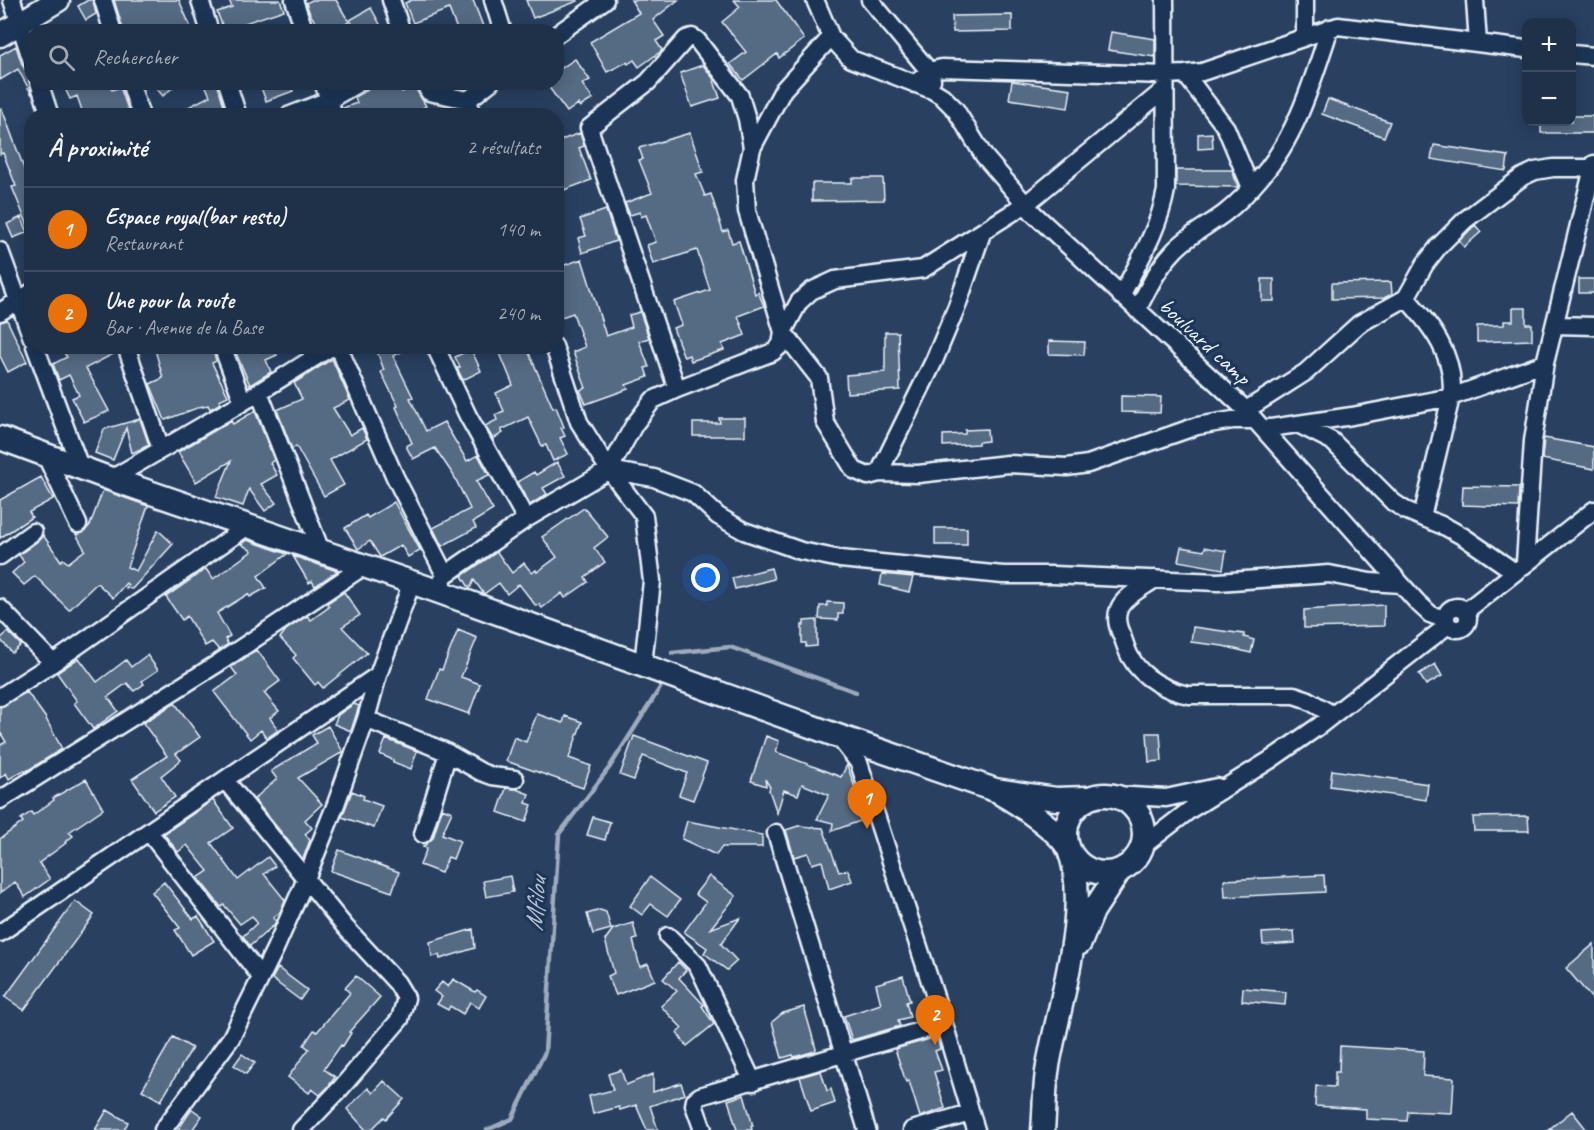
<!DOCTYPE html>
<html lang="fr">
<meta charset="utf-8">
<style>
:root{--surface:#1f3049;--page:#2c3c53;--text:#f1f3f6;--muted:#a1a9b4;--line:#3c4b61;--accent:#ff9aa2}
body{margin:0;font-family:Caveat,sans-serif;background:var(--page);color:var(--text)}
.controls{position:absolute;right:18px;top:18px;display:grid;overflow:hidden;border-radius:12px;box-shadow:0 3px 15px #0003}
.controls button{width:54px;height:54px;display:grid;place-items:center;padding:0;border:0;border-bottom:2px solid var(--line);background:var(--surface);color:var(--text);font:30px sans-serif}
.you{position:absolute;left:706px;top:578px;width:21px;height:21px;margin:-15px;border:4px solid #fff;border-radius:50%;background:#1a73e8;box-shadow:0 0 0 9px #1a73e833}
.badge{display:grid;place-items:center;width:39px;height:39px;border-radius:50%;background:var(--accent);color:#fff;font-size:20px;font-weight:700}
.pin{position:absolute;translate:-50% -50px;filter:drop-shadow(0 2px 3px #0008)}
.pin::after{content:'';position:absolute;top:32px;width:21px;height:18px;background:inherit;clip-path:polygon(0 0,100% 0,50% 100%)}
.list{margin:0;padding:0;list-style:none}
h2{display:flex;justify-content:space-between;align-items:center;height:78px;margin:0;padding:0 24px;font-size:26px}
h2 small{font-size:20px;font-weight:400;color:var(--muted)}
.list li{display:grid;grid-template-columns:39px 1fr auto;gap:18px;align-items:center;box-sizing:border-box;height:84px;padding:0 24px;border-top:2px solid var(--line)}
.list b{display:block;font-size:22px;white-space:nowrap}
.list p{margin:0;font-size:20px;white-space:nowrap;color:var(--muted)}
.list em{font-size:20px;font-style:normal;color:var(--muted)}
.icon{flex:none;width:33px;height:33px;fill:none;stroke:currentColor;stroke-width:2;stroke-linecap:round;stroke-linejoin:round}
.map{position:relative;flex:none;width:1594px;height:1130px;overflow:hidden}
.search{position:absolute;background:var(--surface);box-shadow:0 3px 15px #0003;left:24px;top:24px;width:540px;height:66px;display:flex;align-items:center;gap:15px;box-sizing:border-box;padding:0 21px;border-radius:24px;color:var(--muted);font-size:22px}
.panel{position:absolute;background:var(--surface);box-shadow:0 3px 15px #0003;left:24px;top:108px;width:540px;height:246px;border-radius:24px}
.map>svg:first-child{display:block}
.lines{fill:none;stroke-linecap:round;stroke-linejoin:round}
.stream{stroke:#9dabbd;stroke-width:4.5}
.building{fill:#556a83;stroke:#e8f1f8;stroke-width:1.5}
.street-casing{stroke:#e8f1f8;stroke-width:21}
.secondary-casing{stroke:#e8f1f8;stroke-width:27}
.street{stroke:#1d3557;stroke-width:16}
.secondary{stroke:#1d3557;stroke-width:22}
.labels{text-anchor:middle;stroke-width:6;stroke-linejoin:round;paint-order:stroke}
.street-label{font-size:24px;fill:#e8f1f8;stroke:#1d3557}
.water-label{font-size:26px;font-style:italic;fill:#b6c2d0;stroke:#1d3557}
</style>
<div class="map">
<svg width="1594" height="1130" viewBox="0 0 1594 1130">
<rect width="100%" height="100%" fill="#294061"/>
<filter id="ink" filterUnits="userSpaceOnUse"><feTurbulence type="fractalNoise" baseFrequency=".0167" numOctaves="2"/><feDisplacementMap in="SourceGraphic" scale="12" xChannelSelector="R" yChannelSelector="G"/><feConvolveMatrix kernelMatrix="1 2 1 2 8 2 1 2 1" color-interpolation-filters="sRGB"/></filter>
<g filter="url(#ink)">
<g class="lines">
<path class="stream" d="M672,653L730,647L856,692
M487,1130L512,1119L545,1052L559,834L609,768L660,688"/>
</g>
<path class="building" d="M88,0H93L96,14L86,20L78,6Z
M114,0H179L191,28L183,32H124Z
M229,0H280L284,10L224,30L217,12L232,7Z
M312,0H336L349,22L333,32H322L310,14L306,3Z
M412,0H473L484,29L478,32H458L449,9L413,23L405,3Z
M526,0H577L578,1L533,18Z
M631,0H678L653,20L664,36L656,41L662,50L660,52L639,67L634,60L628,64L627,62L607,72L590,42L639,13Z
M734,0H776L804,39L779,58L777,54L743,80L730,64L746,52L722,22L740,7Z
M371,8L381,26L371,32H357L350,20Z
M1012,15V31L953,32L952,16Z
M1111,32L1155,39V57L1108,50Z
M16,46L22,65L25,69L32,71L29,80L32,95L18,69L0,80V55Z
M575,59L590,80L582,84L593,99L580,107L578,104L567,112L545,82H556V72Z
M703,65L713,78L720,98L692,107L680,73Z
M1012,81L1071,89L1068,108L1009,99Z
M62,82H108L112,90L120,87L129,112L122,116H84L77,96L70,99Z
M151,82H179L163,96Z
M204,82H217L227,116H171L210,96Z
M259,82H289L293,91L266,101Z
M370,82H398L402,92L414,86L426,106L410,116H392L389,111L379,116H344L343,108L357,103L355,97L366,91L371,86Z
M1328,99L1390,122L1384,137L1322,114Z
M0,109H2L32,190V236L12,187L16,186L3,153L0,154Z
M1572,116H1593V133H1541V122H1572Z
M580,133L584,146L579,148L591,180L556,193V142Z
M690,133L703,172L696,174L705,196L711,194L723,232L728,230L732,243L739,241L755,294L758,292L764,306L738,316L745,335L722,344L724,350L691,361L689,355L684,357L673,328L682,325L674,302L710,290L697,250L653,264L647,245L656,242L646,215L641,217L640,212L630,215L625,203L652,193L639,160L643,159L639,148Z
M1212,133L1213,148L1198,149V134Z
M1434,145L1508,156L1506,171L1431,159Z
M1176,170H1232L1238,187L1176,186Z
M852,178H883L884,200L812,201V183H852Z
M606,210L616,241L582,253L578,238L586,236L580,219Z
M21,217L28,232L13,238L7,224Z
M1475,225L1481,232L1464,247L1459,241Z
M582,259L606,336L632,327L629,315L640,312L649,338L639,341L649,367L645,368L648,377L626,385L628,389L586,404L580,390L586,388L573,352L585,347L573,313L556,319V268Z
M1262,279H1274V301H1262Z
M1579,279H1594V293H1579Z
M1391,282L1392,294L1384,298L1332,299V283Z
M1513,308H1526V324H1532V340L1477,342V326L1504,325V321H1513Z
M7,320L27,362L8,372L0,356V322Z
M885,332H898L900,390L847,393L846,375L885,372Z
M1049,341L1085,342L1084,355L1049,354Z
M59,346H116L117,352L86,368L109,411L84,422L72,398L79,395L69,375L59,380L53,364L67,357Z
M154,346H212L216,361L212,363L228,396L219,400L221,403L210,409L208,405L203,407L202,406L165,420L150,384L163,378Z
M233,346H273L277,355L266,360L271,372L250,385Z
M375,346H413L393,356L413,397L410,398L426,431L444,422L467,461L478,455L489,475L476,481L493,510L473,522L476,528L442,546L433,528L470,509L454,476L435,448L413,459L406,446L412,443L396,407L398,406L381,372L384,370Z
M497,346H526L553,408L556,407L564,427L561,428L565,436L560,438L568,454L553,461L546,445L542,446L528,417L501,430L503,433L493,439L485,426L497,420L495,415L504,411L496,393L513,385Z
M471,349L481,371L463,380L457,368L460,367L455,357Z
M332,359L350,400L333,408L350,435L362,428L367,439L330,460L344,485L324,496L296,446L292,449L277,410L302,399L294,383Z
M1121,396L1161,397L1160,413L1121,412Z
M255,411L274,460L270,463L277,475L261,484L276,503L265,511L249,489L243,506L216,497L231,461L196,482L178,452L231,421L233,424Z
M719,418H745V436H693V423H720Z
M140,419L149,445L132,453L126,428L113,460L95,453L104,429Z
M987,429L988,441L978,442V444L943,446V435L965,434V430Z
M1544,438L1594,447V469L1542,459Z
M557,462L565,476L543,488L547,494L530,505L517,482L534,472L536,475Z
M41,477L53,499L29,512L32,517L0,538V500Z
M1463,486L1519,487L1518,507L1462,505Z
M103,490L148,506L127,567L136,571L158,530L173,544L132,589L126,588L128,585L126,583L113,598L97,583L69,610L35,576L24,585L12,573L24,562L19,555L39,540L43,535L61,561L63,559L68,563L85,550L76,534L83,533L90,525Z
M394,502L420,550L408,557L401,545L380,557L370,541L358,549L345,528L366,515L368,518Z
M584,508L608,537L594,548L605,562L585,577L588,582L565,598L562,593L542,608L539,604L536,606L519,584L507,594L499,583L484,594L474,580L470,589L462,576L497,552L512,573L524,563L532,573L536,570L537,572L557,557L542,537Z
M935,528H967V545H935Z
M247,540L287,554L258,576L266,588L250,597L248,594L217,613L230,636L225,639L228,644L219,650L212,642L205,646L187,616L182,620L166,597L206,569L213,579L252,551L241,544Z
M1181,547L1204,551L1205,547L1226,551L1223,569L1178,561Z
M293,556L337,571L315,586L312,581L309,583Z
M771,568L774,579L735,589L732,578Z
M882,574L913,577L909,592L880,585Z
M344,592L360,615L342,627L367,653L323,688L318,682L315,685L293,658L296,655L280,638L286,630L307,616L311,620L329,607L327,603Z
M827,602L843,603V614H838V620L819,619L820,606H827Z
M1384,605V626L1304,628V610Z
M817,620V646L806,647V643H802V625H804V621Z
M1193,627L1244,634V637L1254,640L1251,653L1223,646L1191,642Z
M458,630L477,638L461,677L480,684L469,714L428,699L439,669L442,670Z
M8,632L21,645L12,653L0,639Z
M257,650L280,681L264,693L279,711L270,718L278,730L267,738L261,730L250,739L214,692L237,675L231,667Z
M147,655L158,670L142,681L144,684L134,691L127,683L108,697L118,711L93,729L74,703L77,701L57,673L79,658L97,682L126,660L131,667Z
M1435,664L1442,676L1426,685L1419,674Z
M27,692L45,717L62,749L25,772L24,770L9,779L6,773L0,778V745L6,742L0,732V707Z
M175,703L200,737L176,754L181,760L161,776L175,797L154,811L132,779L167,756L143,723Z
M354,704L359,706L351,731L334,724L338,715Z
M537,714L563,723L565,716L582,722L569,758L591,766L583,788L506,761L514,737L526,742Z
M328,726L343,752L298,778L322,804L305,820L312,828L305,834L310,840L303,859L254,799L277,779L271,771L317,743L312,735Z
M1147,733H1160L1162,761L1149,762Z
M634,736L707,763L693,800L679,795L687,773L643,756L634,780L620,775Z
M766,736L779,741L776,752L841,777L847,765L866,819L832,831L833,823L817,819L829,795L802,784L798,795L784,790L777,813L769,790L770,787L765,779L766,786L751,781Z
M386,739L417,751L411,769L393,762V760L380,754Z
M1332,770L1428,784L1426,800L1330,786Z
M86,779L103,809L69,832L73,836L65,842L66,843L39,863L50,879L25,897L15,882L0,893V839L23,822L21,819L31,812L33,815L54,800L53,798Z
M506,788L516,789L529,794L526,803L532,805L526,822L498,812Z
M352,791L364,796L363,799L382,806L374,828L342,817Z
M213,800L233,828L211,843L238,880L268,857L275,866L264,874L285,900L280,912L273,918L276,921L274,925L250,946L243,936L257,923L252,916L240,924L224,905L221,907L198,878L208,871L187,845L178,852L164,834Z
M442,808L452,812L442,834L460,841L453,859L448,857L441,873L420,865L427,848L423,847L433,838Z
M1528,816L1529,831H1474L1473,817Z
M593,817L610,822L605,840L587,835Z
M687,821L762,835V847H722L716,855L682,839Z
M798,826L823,828L839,872L848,870L852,881L829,889L822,861L812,864L808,853L794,857L786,830Z
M339,850L399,872L392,892L331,871Z
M1324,875L1325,892L1225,897L1224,880Z
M510,876L513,892L486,897L483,881Z
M709,876L736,896L710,929L740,918L721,944L737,961L727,970L704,953L707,948L684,932L706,902L695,894Z
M650,877L680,900L668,916L651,904L642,915L630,906Z
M164,882L193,919L198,916L214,941L191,955L175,930L180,928L152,892Z
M75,901L94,915L24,1010L5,997Z
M600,910L606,912L611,929L593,934L587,914Z
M633,923L637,939L633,940L640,967L648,964L655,980L616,995L608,976L614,973L605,940L613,929Z
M473,929L475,948L440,959L439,955L432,957L430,942Z
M1294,931L1295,943L1263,945L1262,933Z
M1594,944V1001L1566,968Z
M678,962L686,970L679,978L704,1005L702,1006L714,1024L687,1046L677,1033L682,1028L661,1006L677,991L663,979Z
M278,968L307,990L300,1000L272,979Z
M356,976L380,997L349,1032L351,1033L343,1046L341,1045L324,1069L335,1077L328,1087L320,1095L312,1089L309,1093L288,1077L309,1049L304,1045L314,1030L317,1032L350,993L345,988Z
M903,976L910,1001L906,1002L910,1017L898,1020L900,1026L852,1040L844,1016L881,1004L876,984Z
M453,979L475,992L477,990L486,996L479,1008L470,1002L463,1014L450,1006L448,1010L437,1004L442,997L434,991L442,982L448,987Z
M1243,988L1286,992L1285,1005L1242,1001Z
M804,1007L816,1049L815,1051L794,1057L793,1055L782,1058L772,1022L783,1013Z
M173,1037L192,1048L161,1101L142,1090Z
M937,1037L940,1049L935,1051L942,1070L934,1072L945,1108L920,1117L909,1081L906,1082L895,1049Z
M1340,1046L1424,1051L1423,1076L1454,1078L1452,1113L1408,1111L1407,1121L1366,1119V1109L1315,1106L1316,1086L1335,1087V1072H1339Z
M242,1054L255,1063L246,1074L234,1065Z
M621,1070L626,1085L653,1074V1092L681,1083L685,1094L650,1106L658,1130H647L636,1105L620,1110L619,1107L593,1114L589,1096L613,1090L608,1074Z
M821,1071L827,1091L831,1089L835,1103L811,1111L800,1077Z
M384,1081L404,1099L386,1119L384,1117L371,1130H366L347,1109L368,1088L373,1093Z
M744,1095L753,1126H751L752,1130H737L728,1100Z
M192,1109L202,1116L192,1130H178Z
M107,1110L128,1122L124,1130H95Z
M1572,1111L1587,1130H1548Z"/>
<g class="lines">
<g class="street-casing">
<path id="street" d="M12,0L32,61
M103,0L113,32
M200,0L210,32
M294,0L305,32
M391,0L402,32
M493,0L503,32
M815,0L831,37L851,59L932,90L942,96L955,109L984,156L1034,214L1246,410L1418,603L1430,614L1446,620
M870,0L929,71L932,80
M1475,0L1478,43
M556,35L605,0
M1305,37V0
M1572,54L1594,56
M1185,74L1226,128L1251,188
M39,82L50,116
M130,82L141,116
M227,82L238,116
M323,82L334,116
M424,82L429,92L468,100L473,116
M915,84L929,71L942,68L1165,75L1185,74L1202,72L1338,26L1526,49
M468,100L491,82
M288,116L329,100L360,82
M752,148L783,90L831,37
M0,251L32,338
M1121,296C1139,261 1159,229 1166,190L1165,0
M1406,298C1431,325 1457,358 1451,397L1422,517
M1137,310C1148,289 1157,269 1173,252C1187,236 1208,226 1225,213C1238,203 1250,190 1261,177C1297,136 1313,79 1330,28
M0,312L32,292
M1555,325L1594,326
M35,346L80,467
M126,346L161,449
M222,346L243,402
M338,346L395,477L445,575
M435,346L468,416L526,519
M554,346L579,422L609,470L644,516L652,581L643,665
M677,389L589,128L648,82L686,39L692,37L697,40L740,96L747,119L752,148L745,180L747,211L783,332L819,378L825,422L854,470L868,476L879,473L918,474L1008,464L1067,467L1088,464L1197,426L1233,420H1255
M259,392L321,551
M1246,410L1306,372L1359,324L1406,298L1425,264L1439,246L1465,220L1522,177L1535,171L1553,168H1594
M1298,424L1332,441L1393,502L1405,510L1446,527L1464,537L1515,572
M1263,429L1352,416L1451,397L1545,363
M45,454L78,524
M609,470L654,478L693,493L718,516L744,531L801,551L840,559L1003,575H1053L1218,582L1329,574L1370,582L1401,584
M879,473L934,361L957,306L982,233
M111,479L243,402L333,346
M0,556L33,532
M1525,563L1533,441L1545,363L1594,164
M1155,579C1144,587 1124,596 1119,609C1115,618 1118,628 1122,636C1125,643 1127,652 1131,658C1142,678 1167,691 1189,695H1294L1306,699L1333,715
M437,591L445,575L526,519L609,470L634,425L653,400L677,389L773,352L781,345L783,332L799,302L811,291L835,280L923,269L1026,204L1165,89
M1446 618a11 11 0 1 1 22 0a11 11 0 1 1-22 0Z
M0,608L53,663
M1466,611L1594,510
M0,697L53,663L248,526
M366,719L444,751L481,772L492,776L515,779
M838,736L859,763L944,1024L976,1130
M225,780L346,928L397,983L406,998L400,1019L340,1089L301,1130
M1113,795L1166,798L1217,787
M0,800L220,662L364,566
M149,832L261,977
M776,833L867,1130
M423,834L448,753
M1143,846L1191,809L1270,760L1319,726L1448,625
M0,933L378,675
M668,936L698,966L753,1082
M163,1130L231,1038L275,949L306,879L336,804L366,719L378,675L412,582
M703,1130L694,1105L695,1100L700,1096L944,1024
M912,1130L970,1113"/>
</g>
<g class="secondary-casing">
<path id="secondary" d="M0,35L58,0
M0,438L111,479L437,591L838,736L995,790L1056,799L1087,798
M1066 834a39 39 0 1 1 78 0a39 39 0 1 1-78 0Z
M1003,795C1019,804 1062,833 1069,850C1092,907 1058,1007 1048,1066C1044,1087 1045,1109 1043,1130
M1080,943L1093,911L1120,870"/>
</g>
<use href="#street" class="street"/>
<use href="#secondary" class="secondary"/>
</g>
</g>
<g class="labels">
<g class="street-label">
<text transform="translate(1205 341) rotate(43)" y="8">boulvard camp</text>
</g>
<g class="water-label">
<text transform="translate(535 904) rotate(-86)" y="9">Mfilou</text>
</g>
</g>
</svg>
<div class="controls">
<button>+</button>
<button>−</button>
</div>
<div class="you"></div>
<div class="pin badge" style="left:867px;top:829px;background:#e8710a">1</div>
<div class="pin badge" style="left:935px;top:1045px;background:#e8710a">2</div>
<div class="search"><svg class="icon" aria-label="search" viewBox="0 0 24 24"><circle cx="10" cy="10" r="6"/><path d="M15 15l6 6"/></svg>Rechercher</div>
<section class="panel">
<h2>À proximité<small>2 résultats</small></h2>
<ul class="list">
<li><span class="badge" style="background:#e8710a">1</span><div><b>Espace royal(bar resto)</b><p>Restaurant</p></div><em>140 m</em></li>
<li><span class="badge" style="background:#e8710a">2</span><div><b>Une pour la route</b><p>Bar · Avenue de la Base</p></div><em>240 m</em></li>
</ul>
</section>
</div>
